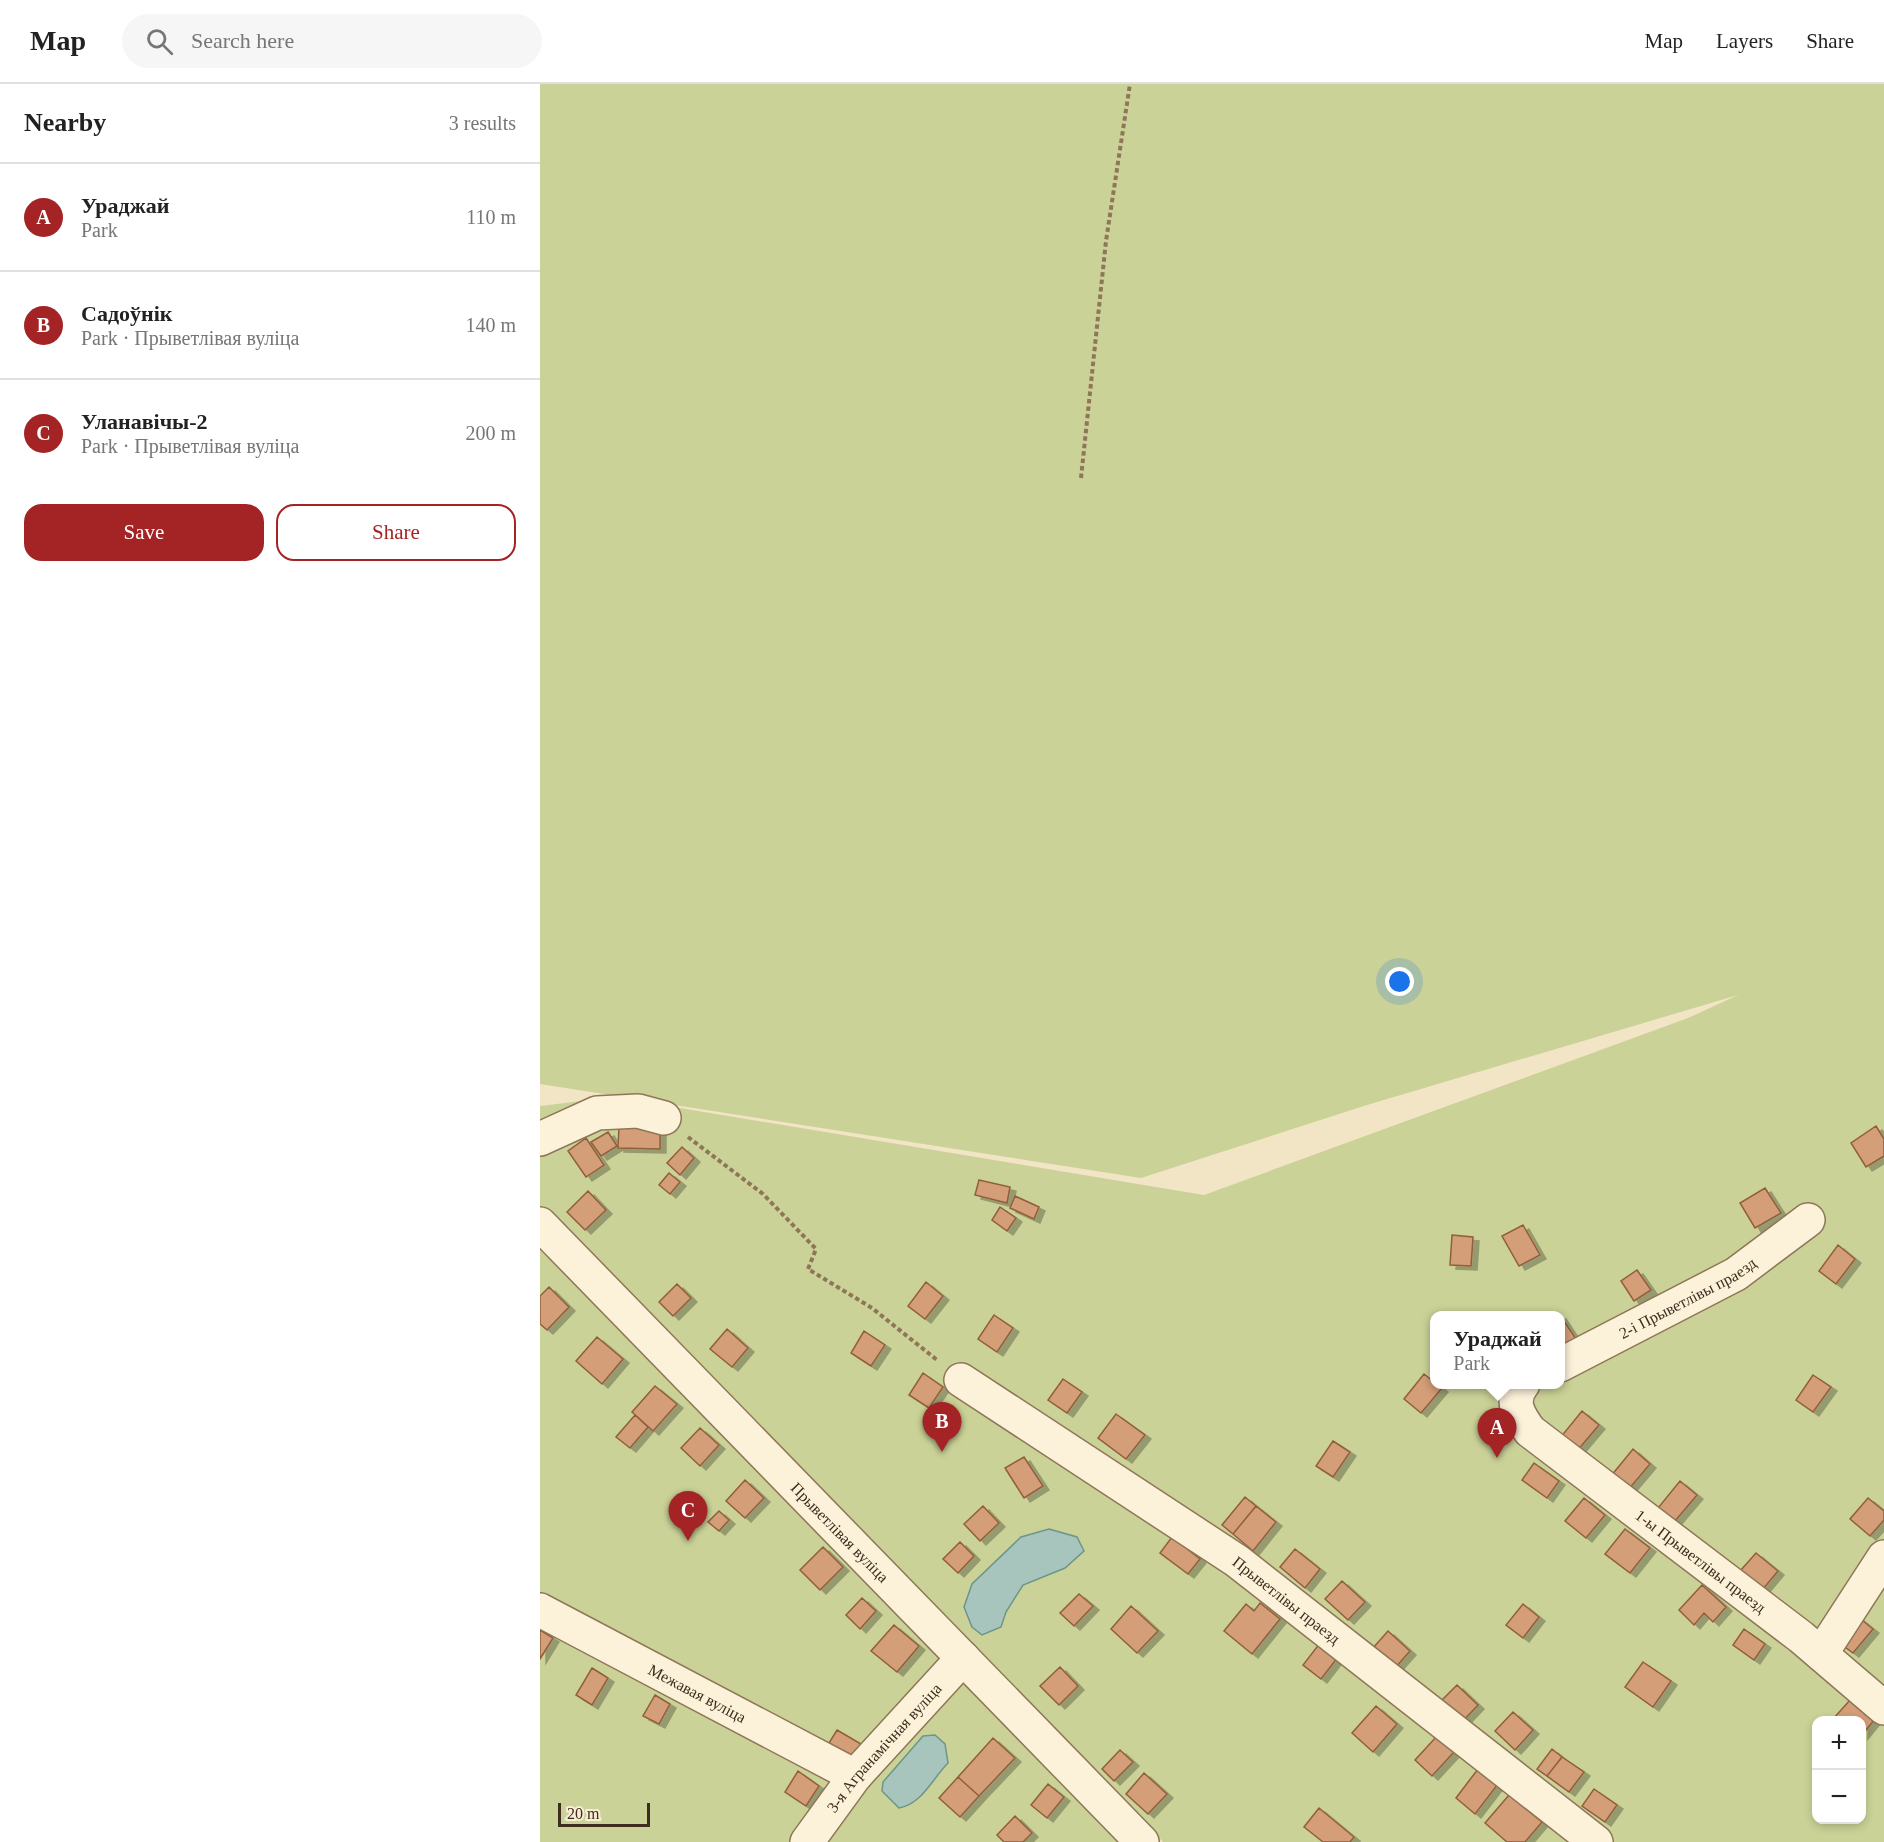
<!DOCTYPE html>
<meta charset="utf-8">
<style>
:root{--surface:#fff;--page:#f6f6f6;--text:#222;--muted:#767676;--line:#e0e0e0;--accent:#a42324}
body{margin:0;font-family:"Times New Roman",serif;background:var(--page);color:var(--text)}
.controls{position:absolute;right:18px;bottom:18px;display:grid;overflow:hidden;border-radius:12px;box-shadow:0 3px 9px #0003}
.controls button{width:54px;height:54px;display:grid;place-items:center;padding:0;border:0;border-bottom:2px solid var(--line);background:var(--surface);color:var(--text);font:30px sans-serif}
.scale{position:absolute;left:18px;bottom:15px;width:92px;box-sizing:border-box;padding-left:6px;border:3px solid #3e2d1e;border-top:0;font-size:16px;line-height:21px;white-space:nowrap;color:#3e2d1e;-webkit-text-stroke:4px #f9eed5;paint-order:stroke}
.you{position:absolute;left:860px;top:898px;width:21px;height:21px;margin:-15px;border:4px solid #fff;border-radius:50%;background:#1a73e8;box-shadow:0 0 0 9px #1a73e833}
.badge{display:grid;place-items:center;width:39px;height:39px;border-radius:50%;background:var(--accent);color:#fff;font-size:20px;font-weight:700}
.pin{position:absolute;translate:-50% -50px;filter:drop-shadow(0 2px 3px #0008)}
.pin::after{content:'';position:absolute;top:32px;width:21px;height:18px;background:inherit;clip-path:polygon(0 0,100% 0,50% 100%)}
.popup{position:absolute;left:890px;top:1227px;width:135px;height:78px;box-sizing:border-box;display:grid;place-content:center;border-radius:12px;background:var(--surface);filter:drop-shadow(0 2px 4px #0005);font-size:20px;white-space:nowrap;color:var(--muted)}
.popup b{font-size:22px;color:var(--text)}
.popup::after{content:'';position:absolute;left:50%;top:100%;margin-left:-12px;border:12px solid transparent;border-top-color:var(--surface)}
.list{margin:0;padding:0;list-style:none}
h2{display:flex;justify-content:space-between;align-items:center;height:78px;margin:0;padding:0 24px;font-size:26px}
h2 small{font-size:20px;font-weight:400;color:var(--muted)}
.list li{display:grid;grid-template-columns:39px 1fr auto;gap:18px;align-items:center;box-sizing:border-box;height:108px;padding:0 24px;border-top:2px solid var(--line)}
.list b{display:block;font-size:22px;white-space:nowrap}
.list p{margin:0;font-size:20px;white-space:nowrap;color:var(--muted)}
.list em{font-size:20px;font-style:normal;color:var(--muted)}
.actions{display:flex;gap:12px;padding:18px 24px}
.actions a{flex:1;padding:14px 0;border:2px solid var(--accent);border-radius:18px;text-align:center;font-size:21px;color:var(--accent)}
.actions .main{background:var(--accent);color:#fff}
.icon{flex:none;width:33px;height:33px;fill:none;stroke:currentColor;stroke-width:2;stroke-linecap:round;stroke-linejoin:round}
.map{position:relative;flex:none;width:1344px;height:1758px;overflow:hidden}
header{display:flex;align-items:center;gap:36px;box-sizing:border-box;height:84px;padding:0 30px;background:var(--surface);border-bottom:2px solid var(--line)}
header strong{font-size:28px}
nav{display:flex;gap:33px;margin-inline-start:auto;font-size:21px}
.search{width:420px;height:54px;background:var(--page);display:flex;align-items:center;gap:15px;box-sizing:border-box;padding:0 21px;border-radius:33px;color:var(--muted);font-size:22px}
main{display:flex}
aside{flex:1;background:var(--surface)}
.map>svg:first-child{display:block}
.green{fill:#cbd297;fill-rule:evenodd}
.water{fill:#a7c5bc;stroke:#6c958b;stroke-width:1.5}
.building{fill:#d39e78;stroke:#915e3c;stroke-width:1.5;filter:url(#shadow)}
.lines{fill:none;stroke-linecap:round;stroke-linejoin:round}
.minor-casing{stroke:#8f7659;stroke-width:36}
.path{stroke:#8f7659;stroke-width:4;stroke-dasharray:4.5 3;stroke-linecap:butt}
.minor{stroke:#fcf1d9;stroke-width:33}
.labels{text-anchor:middle;stroke-width:4.5;stroke-linejoin:round;paint-order:stroke}
.street-label{font-size:16px;fill:#3e2d1e;stroke:#f9eed5}
</style>
<header>
<strong>Map</strong>
<div class="search"><svg class="icon" aria-label="search" viewBox="0 0 24 24"><circle cx="10" cy="10" r="6"/><path d="M15 15l6 6"/></svg>Search here</div>
<nav><a>Map</a><a>Layers</a><a>Share</a></nav>
</header>
<main>
<aside>
<h2>Nearby<small>3 results</small></h2>
<ul class="list">
<li><span class="badge">A</span><div><b>Ураджай</b><p>Park</p></div><em>110 m</em></li>
<li><span class="badge">B</span><div><b>Садоўнік</b><p>Park · Прыветлівая вуліца</p></div><em>140 m</em></li>
<li><span class="badge">C</span><div><b>Уланавічы-2</b><p>Park · Прыветлівая вуліца</p></div><em>200 m</em></li>
</ul>
<div class="actions"><a class="main">Save</a><a>Share</a></div>
</aside>
<div class="map">
<svg width="1344" height="1758" viewBox="0 0 1344 1758">
<defs>
<filter id="shadow"><feDropShadow dx="6" dy="4" stdDeviation="0" flood-color="#0004"/></filter>
</defs>
<rect width="100%" height="100%" fill="#f2e5c5"/>
<path class="green" d="M0,0H1344V1758H623L481,1608L0,1128V1022L66,1014L116,1020L664,1111L1148,934L1198,911L827,1021L601,1094L0,1000ZM894,1232H1020V1300H894ZM1276,1636H1322V1736H1276Z
M0,1156L591,1758H0Z"/>
<path class="water" d="M509,1445L537,1453L544,1467L525,1484L483,1501L466,1528L461,1543L442,1551L432,1543L424,1523L432,1500L481,1453Z
M395,1651L405,1660L408,1679C392,1695 382,1720 359,1724L342,1707L343,1698L383,1652Z"/>
<path class="building" d="M79,1042L120,1043V1065L78,1064Z
M1336,1042L1344,1055V1072L1326,1083L1311,1059Z
M68,1048L77,1062L61,1072L51,1058Z
M46,1054L64,1081L46,1093L28,1067Z
M142,1063L154,1074L140,1091L127,1079Z
M129,1089L140,1098L130,1110L119,1101Z
M439,1096L470,1103L467,1119L435,1111Z
M1225,1104L1241,1129L1215,1144L1200,1119Z
M48,1107L66,1126L45,1146L27,1128Z
M475,1112L499,1123L494,1135L470,1124Z
M460,1123L476,1134L467,1147L452,1136Z
M983,1141L1000,1171L979,1182L962,1152Z
M912,1151L933,1153L931,1182L910,1181Z
M1298,1161L1315,1175L1296,1200L1279,1187Z
M1097,1186L1111,1206L1094,1217L1081,1197Z
M386,1198L403,1212L385,1235L368,1222Z
M137,1200L151,1214L133,1232L119,1218Z
M9,1203L29,1223L7,1246L0,1240V1212Z
M454,1231L473,1244L457,1268L438,1255Z
M1020,1231L1036,1255L1020,1265L1019,1232Z
M187,1245L208,1264L192,1283L170,1265Z
M324,1247L345,1261L331,1282L311,1269Z
M57,1253L83,1275L62,1300L36,1277Z
M383,1289L403,1303L389,1324L369,1311Z
M884,1290L902,1304L881,1329L864,1315Z
M1273,1291L1291,1303L1273,1328L1256,1316Z
M523,1295L542,1308L527,1329L508,1316Z
M115,1302L137,1320L113,1347L92,1328Z
M1042,1327L1059,1341L1037,1367L1020,1354Z
M576,1330L605,1351L586,1375L558,1354Z
M95,1331L108,1343L90,1364L76,1353Z
M160,1344L179,1361L160,1382L141,1364Z
M793,1357L810,1368L793,1393L776,1382Z
M1093,1365L1110,1380L1088,1406L1071,1392Z
M484,1373L503,1402L484,1414L465,1384Z
M994,1379L1019,1397L1007,1414L982,1396Z
M205,1396L224,1414L205,1434L186,1417Z
M1140,1397L1157,1411L1135,1437L1118,1424Z
M705,1413L716,1422L693,1450L682,1441Z
M1044,1414L1065,1431L1046,1454L1025,1437Z
M1328,1414L1344,1427V1436L1330,1452L1310,1435Z
M443,1422L459,1439L440,1457L424,1440Z
M716,1422L736,1438L713,1467L693,1450Z
M179,1427L189,1436L179,1447L168,1438Z
M1085,1445L1110,1464L1090,1489L1065,1470Z
M632,1453L660,1475L648,1490L620,1469Z
M420,1458L434,1472L418,1489L403,1475Z
M283,1463L303,1483L280,1506L260,1486Z
M755,1465L780,1485L765,1504L740,1483Z
M1216,1469L1238,1487L1223,1505L1201,1486Z
M802,1497L825,1518L808,1536L785,1515Z
M1162,1501L1186,1523L1173,1538L1164,1529L1154,1541L1139,1526Z
M539,1510L553,1522L534,1542L520,1529Z
M322,1514L336,1527L320,1545L306,1531Z
M720,1519L740,1535L712,1570L684,1547L706,1520L714,1527Z
M983,1520L999,1533L983,1554L966,1541Z
M591,1522L618,1547L597,1569L571,1545Z
M1317,1532L1333,1545L1313,1569L1297,1557Z
M354,1541L379,1562L357,1588L331,1567Z
M1204,1545L1225,1560L1214,1576L1193,1561Z
M0,1546L13,1554L0,1575Z
M848,1547L870,1567L855,1584L833,1564Z
M780,1559L798,1573L781,1595L763,1581Z
M1103,1578L1131,1597L1113,1623L1085,1603Z
M520,1583L538,1602L519,1621L500,1602Z
M52,1584L68,1594L52,1621L36,1611Z
M917,1601L938,1621L923,1637L902,1616Z
M115,1611L130,1620L119,1640L103,1632Z
M1311,1615L1335,1635L1322,1651V1636H1292Z
M836,1622L857,1640L833,1668L812,1649Z
M973,1628L993,1646L975,1666L955,1647Z
M297,1646L321,1660L312,1674L289,1659Z
M897,1652L914,1668L892,1692L875,1676Z
M453,1654L475,1674L439,1712L418,1693Z
M1012,1665L1022,1673L1007,1692L997,1685Z
M580,1666L593,1678L574,1697L562,1685Z
M1022,1673L1044,1688L1029,1708L1007,1692Z
M938,1685L958,1700L935,1730L916,1714Z
M258,1687L279,1702L266,1722L245,1708Z
M604,1689L627,1710L608,1730L586,1710Z
M418,1693L439,1712L420,1733L399,1714Z
M508,1700L524,1713L507,1734L491,1721Z
M1054,1705L1077,1721L1065,1738L1042,1722Z
M969,1711L1002,1738L985,1758H967L945,1739Z
M779,1724L814,1753L810,1758H783L764,1743Z
M475,1732L492,1749L483,1758H464L457,1751Z"/>
<g class="lines">
<g class="minor-casing">
<g id="minor">
<path d="M0,1055L57,1029L98,1027L124,1034"/>
<path id="s1" d="M0,1140L602,1758"/>
<path id="s2" d="M1020,1281L1196,1190L1268,1136"/>
<path id="s3" d="M421,1296L697,1477L1056,1758"/>
<path id="s4" d="M983,1300C969,1317 979,1332 990,1347L1261,1553L1344,1624"/>
<path id="s5" d="M0,1526L315,1692"/>
<path d="M1281,1570L1344,1473"/>
<path id="s6" d="M267,1758L315,1692L423,1574"/>
</g>
</g>
<path class="path" d="M541,394L566,157L590,0
M148,1053L223,1110L276,1165L268,1185L332,1224L397,1276"/>
<use href="#minor" class="minor"/>
</g>
<g class="labels">
<g class="street-label">
<text dy="6" stroke="none"><textPath href="#s2" startOffset="144">2-і Прыветлівы праезд</textPath></text>
<text dy="6" stroke="none"><textPath href="#s1" startOffset="430">Прыветлівая вуліца</textPath></text>
<text dy="6" stroke="none"><textPath href="#s4" startOffset="267">1-ы Прыветлівы праезд</textPath></text>
<text dy="6" stroke="none"><textPath href="#s3" startOffset="393">Прыветлівы праезд</textPath></text>
<text dy="6" stroke="none"><textPath href="#s5" startOffset="178">Межавая вуліца</textPath></text>
<text dy="6" stroke="none"><textPath href="#s6" startOffset="122">3-я Агранамічная вуліца</textPath></text>
</g>
</g>
</svg>
<div class="controls">
<button>+</button>
<button>−</button>
</div>
<div class="scale">20 m</div>
<div class="you"></div>
<div class="pin badge" style="left:957px;top:1374px">A</div>
<div class="popup"><b>Ураджай</b>Park</div>
<div class="pin badge" style="left:402px;top:1368px">B</div>
<div class="pin badge" style="left:148px;top:1457px">C</div>
</div>
</main>
